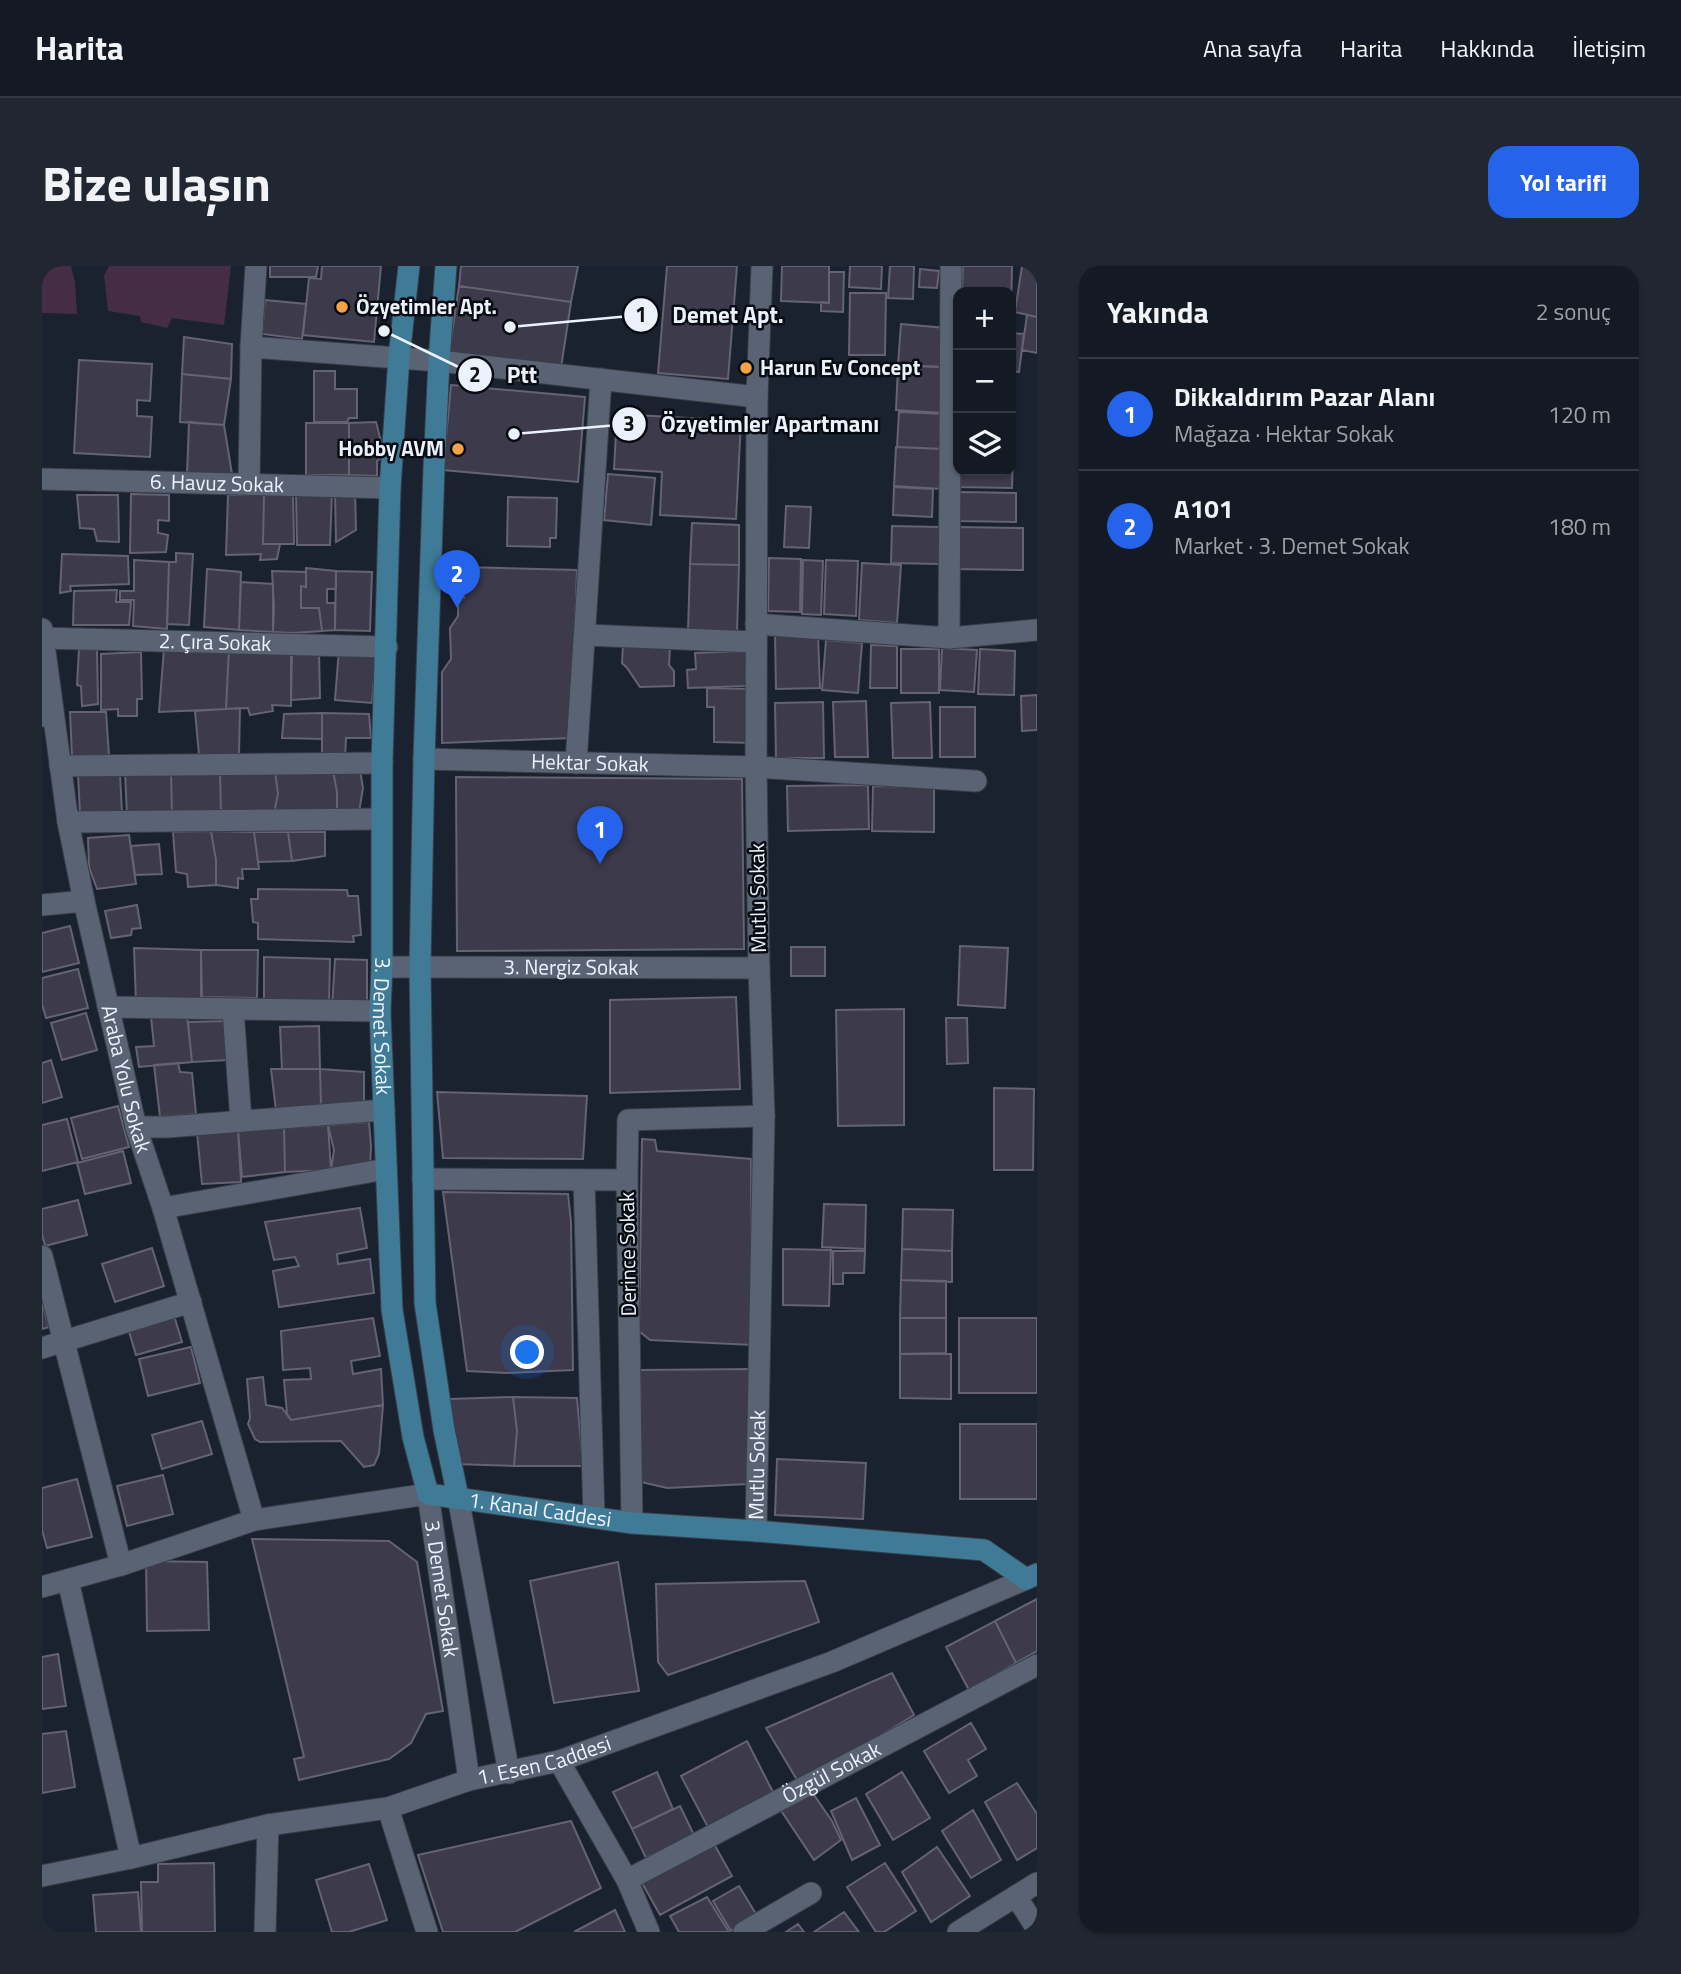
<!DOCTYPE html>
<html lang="tr">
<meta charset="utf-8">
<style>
:root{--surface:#141a24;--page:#212731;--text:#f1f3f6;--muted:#9da1a6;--line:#333841;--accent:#2563eb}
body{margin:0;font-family:"Titillium Web",sans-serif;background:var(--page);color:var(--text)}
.controls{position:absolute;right:21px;top:21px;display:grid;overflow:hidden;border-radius:14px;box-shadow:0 2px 5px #0004}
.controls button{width:63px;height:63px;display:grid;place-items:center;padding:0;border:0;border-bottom:2px solid var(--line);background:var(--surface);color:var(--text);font:35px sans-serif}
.you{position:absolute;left:486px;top:1087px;width:24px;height:24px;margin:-18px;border:5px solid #fff;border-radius:50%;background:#1a73e8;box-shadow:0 0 0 10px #1a73e833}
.badge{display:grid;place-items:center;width:46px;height:46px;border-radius:50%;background:var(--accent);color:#fff;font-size:23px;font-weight:700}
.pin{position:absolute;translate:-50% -58px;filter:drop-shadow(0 2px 4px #0008)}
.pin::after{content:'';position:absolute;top:37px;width:24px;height:21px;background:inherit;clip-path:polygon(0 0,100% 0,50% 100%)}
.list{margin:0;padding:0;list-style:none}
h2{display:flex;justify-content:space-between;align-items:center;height:91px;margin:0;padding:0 28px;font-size:30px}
h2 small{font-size:23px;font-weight:400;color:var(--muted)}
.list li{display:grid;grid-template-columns:46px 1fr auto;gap:21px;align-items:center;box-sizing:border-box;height:112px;padding:0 28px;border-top:2px solid var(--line)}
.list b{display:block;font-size:26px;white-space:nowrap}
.list p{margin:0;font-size:23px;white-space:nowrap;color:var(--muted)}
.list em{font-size:23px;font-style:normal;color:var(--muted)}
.icon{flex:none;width:38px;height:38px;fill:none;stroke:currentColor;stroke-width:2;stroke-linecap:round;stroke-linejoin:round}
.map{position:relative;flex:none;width:995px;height:1666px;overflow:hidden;border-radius:21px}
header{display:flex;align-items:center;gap:42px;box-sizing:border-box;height:98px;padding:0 35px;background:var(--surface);border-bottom:2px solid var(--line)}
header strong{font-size:33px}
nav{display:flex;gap:38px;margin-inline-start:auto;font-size:24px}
.intro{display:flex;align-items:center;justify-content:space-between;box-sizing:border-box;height:168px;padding:0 42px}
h1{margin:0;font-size:49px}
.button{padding:18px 32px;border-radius:21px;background:var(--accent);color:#fff;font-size:24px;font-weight:700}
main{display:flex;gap:42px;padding:0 42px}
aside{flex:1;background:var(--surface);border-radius:21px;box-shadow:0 2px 5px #0004}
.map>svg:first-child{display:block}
.green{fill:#462d46}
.building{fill:#3d3a4b;stroke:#656274;stroke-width:2}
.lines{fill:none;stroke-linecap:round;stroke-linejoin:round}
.minor-casing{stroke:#383f4a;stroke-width:23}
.tertiary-casing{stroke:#383f4a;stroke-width:23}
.secondary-casing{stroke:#383f4a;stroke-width:23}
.minor{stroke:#5a6374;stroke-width:21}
.tertiary{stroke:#5a6374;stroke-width:21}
.secondary{stroke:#3f7b96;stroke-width:21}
.poi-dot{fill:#f5a346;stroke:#080c12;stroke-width:2.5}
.labels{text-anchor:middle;stroke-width:5;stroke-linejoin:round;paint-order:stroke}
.poi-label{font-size:21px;font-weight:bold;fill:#ecf2fc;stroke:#080c12;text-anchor:start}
.street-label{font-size:21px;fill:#ecf2fc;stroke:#080c12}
.leader{fill:none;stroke:#ecf2fc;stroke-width:2.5}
.callout-dot{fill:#ecf2fc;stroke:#080c12;stroke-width:2.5}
.mark-label{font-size:21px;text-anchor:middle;font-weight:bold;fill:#111}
.callout-label{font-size:23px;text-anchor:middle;font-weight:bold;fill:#ecf2fc;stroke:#080c12;stroke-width:5;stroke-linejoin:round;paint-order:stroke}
</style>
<header>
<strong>Harita</strong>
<nav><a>Ana sayfa</a><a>Harita</a><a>Hakkında</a><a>İletişim</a></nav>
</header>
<div class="intro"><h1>Bize ulaşın</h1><a class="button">Yol tarifi</a></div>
<main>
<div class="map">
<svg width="995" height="1666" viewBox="0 0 995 1666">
<rect width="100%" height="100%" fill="#1a2230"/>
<path class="green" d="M0,0H29L33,16L35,48L0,47Z
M67,0H189L182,59L130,52L125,62L99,56L98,50L66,45L62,9Z"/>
<path class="building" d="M228,0H276L274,11H228Z
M280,0H339L332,76L261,69L267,12L279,13Z
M419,0H536L529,36L417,20Z
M625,0H695L686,113L616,107Z
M740,0H787V37L739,35Z
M808,0H840L839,23L807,21Z
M848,0H872L871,33L846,32Z
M921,0H970L969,45V26H920Z
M980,0H995V51L973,46Z
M878,3L897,5L895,22L877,21Z
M787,6H802L801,46L779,45V36L787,37Z
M417,20L529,36L519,102L407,86Z
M808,27H844L843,89H807Z
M223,34L264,38L260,73L220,68Z
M985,49L995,51V87L980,84Z
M859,58L904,62L902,101L856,99Z
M969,67L982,68L977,106L969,105Z
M142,71L190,78L189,113L140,108Z
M37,94L110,98L108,135L95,134V150L110,151L108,191L32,187Z
M856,100L902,101L901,147L854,144Z
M272,105H293V123H315V152H307L305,156H272Z
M140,108L189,113L182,159L138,156Z
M409,119L543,131L536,216L401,204Z
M857,146L904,148L903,183L855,181Z
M575,148L699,155L694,253L618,249L620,206L572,203Z
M147,156L182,159L190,208L145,209Z
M334,156L340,179L339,192L335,195V210L307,209V157Z
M264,157H307V209H264Z
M854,181L901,183L900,223L852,220Z
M969,189H971L970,222L916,221L917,205H969Z
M566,208L613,212L609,259L562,254Z
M852,221L891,223L890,251L851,249Z
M254,225L290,226L288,279H255Z
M313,226L314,264L294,276L293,227Z
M918,226L974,227V256L918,255Z
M89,228L127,229V255L116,254V267L126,269L124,286L88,287Z
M222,228H251L252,278H221Z
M222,228L221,278H238L235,293L218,294L219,288L184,289L186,229Z
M35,229H76L77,276L55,275L52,263L38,262Z
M466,231L515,232L514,272H508V281L465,280Z
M744,240L769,241L767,282L742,281Z
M650,257L697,259V299L648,298Z
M850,260L898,261V298L849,297Z
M916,261L981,262V304L915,303Z
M134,287L151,288L147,359L125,358L127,296H134Z
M20,288L86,290L87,318L28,320L29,325L18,327Z
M727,292L759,293L758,346L726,345Z
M92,294L127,296L125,363L91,360L92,334H78V325H92Z
M761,294L781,295L779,349L760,348Z
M784,294L816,295L814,350L782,348Z
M820,297L859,299L855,357L817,354Z
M648,298L697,299L695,367L646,365Z
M423,301L535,304L529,472L400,477V406L409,393L408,362L416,350V330L422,332Z
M264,302L294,305V323H285V337H293V364L280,365L277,342H259V320L264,321Z
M165,303L199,306L197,364L162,361Z
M230,305L264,306V321L259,320V342H277L280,365L250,367L231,366L232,342Z
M294,305L330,306L328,365L293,364Z
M199,316L231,318V366L197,364Z
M75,324L74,336H89L87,359H31L32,325Z
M776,368L778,422L734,423L733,369Z
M784,374L820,377L816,427L780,424Z
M581,379L628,381L627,399L632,405V420L598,421L585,402L580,397Z
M829,379L855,380V422H828Z
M900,382L935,384L932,426L898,424Z
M37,383L55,384L56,438L40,440L39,420L35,419Z
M122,383H187L184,443L117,446Z
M187,383L249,384V440L230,439L231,445L208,449L206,442L184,443Z
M297,383L334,387L330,437L293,434Z
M859,383H897V427H859Z
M938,383L973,385L972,429L936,428Z
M704,385L705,420L646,422L645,404L654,403L653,387Z
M99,386L100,433H95V450H76V443L59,444V388Z
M277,386L278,432L249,434L250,387Z
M665,422L711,423L710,477L672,476V441H665Z
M995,429V464L980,465L979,430Z
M824,435L826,491H793L791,436Z
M781,436L782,492H734L733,437Z
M888,436L890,492H851L849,437Z
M898,441H933V491H898Z
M198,442L197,489H157L153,445Z
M28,446H64L67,490L30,491Z
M280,447L327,448L329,472H304L303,492L280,493Z
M280,447V473L240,472L242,448Z
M318,504L321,522L317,546L295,547V526L291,505Z
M178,505L179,548L130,550L129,507Z
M178,505H233L236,528L232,547L179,548Z
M233,505H291L295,526V547H232L236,528Z
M83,507H129L130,550L85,549Z
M36,508H78L80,547L38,548Z
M414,511L700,513L702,683L415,685Z
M826,519L827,563L746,565L745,520Z
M831,520L892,521V566L830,565Z
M169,565L174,594V619L146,621L145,608L134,606L131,566Z
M169,565L212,566L217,603H200L201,613L196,612V622L174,619V594Z
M212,566H246L250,595L216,596Z
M246,566H283V590L250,595Z
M87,569L94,618L55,623L47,601L46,572Z
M117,578L120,608L93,609L89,580Z
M216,623L305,624L306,630H316L319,669L311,670L312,676L216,673V657L211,656L209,633H216Z
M95,639L99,662L90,663L89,669L69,672L63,645Z
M28,660L37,697L0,706V667Z
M918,680L966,682L963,742L916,739Z
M749,681H783V710H749Z
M92,682L159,684V736L94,737Z
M159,684H216L215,732L160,731Z
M222,691L288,693L287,740L222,739Z
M293,693L325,694V741H290Z
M36,703L46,742L4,752L0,738V712Z
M694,731L698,823L568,827V734Z
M862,743V859L796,860L794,744Z
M44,747L55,784L20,794L9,757Z
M145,749L150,796L97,801L94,781L112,780L109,751Z
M904,752H925L926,797L905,798Z
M185,755L187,794L150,796L146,756Z
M277,760L278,803H240L238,761Z
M9,794L20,831L0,837V797Z
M136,797L138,806L150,807L154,848L118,851L112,799Z
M229,803H278L279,840L234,845Z
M278,803L322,806V839L279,840Z
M952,822L992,823L991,904H952Z
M395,826L545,830L541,893L401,892Z
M76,840L87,881L40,893L29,852Z
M25,853L36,896L0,905V859Z
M327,856L329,880L328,902L289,904L292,884L286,859Z
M286,859L289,904L243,906L242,862Z
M242,862L243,906L200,911L196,864Z
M196,864L199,916L160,918L155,867Z
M600,873L613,874L615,885L709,893L710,1079L608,1074L597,1065Z
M81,885L89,917L43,928L35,897Z
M401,926L526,928L529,956L531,1104L464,1107L425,1105Z
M36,934L45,969L3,980L0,968V943Z
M782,938L824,939L823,983L780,981Z
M318,942L325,982L295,988L296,998L328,993L332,1027L237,1041L231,1005L257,1000L253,991L232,994L223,956Z
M861,943L911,944L910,985L860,983Z
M110,982L122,1020L73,1036L60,998Z
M741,983L789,984L787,1040L741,1039Z
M860,983L910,985V1016L859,1014Z
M791,985H823L822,1007H801V1018H791Z
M859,1014L904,1015V1052H858Z
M0,1036L7,1061L0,1063Z
M131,1046L140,1076L94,1089L85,1059Z
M331,1052L338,1090L309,1095L311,1108L339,1103L341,1139L249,1154L245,1148L242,1114L269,1113L268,1102L241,1104L239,1065Z
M858,1052H904V1087L858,1088Z
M917,1052H995V1127H917Z
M149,1081L158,1117L106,1130L97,1093Z
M858,1088H909V1133L858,1132Z
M709,1103L706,1218L625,1222L599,1216L598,1104Z
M221,1111L224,1139L240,1142L249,1154L341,1139L337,1188L332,1199L322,1201L299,1175L218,1176L213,1173L206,1158L208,1152L205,1113Z
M471,1131L475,1165L472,1200L412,1198L408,1133Z
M471,1131L535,1132L541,1200H472L475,1165Z
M160,1155L170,1188L120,1203L110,1169Z
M918,1158H995V1233H918Z
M735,1193L824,1197L821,1253L733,1249Z
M121,1209L131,1248L85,1260L75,1220Z
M35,1213L50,1271L5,1282L0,1264V1222Z
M210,1273L347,1275L375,1296L401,1445L384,1448L369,1477L347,1493L257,1514L252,1493L262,1491Z
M104,1295L165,1296L167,1364L105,1365Z
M576,1296L597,1425L512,1437L488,1315Z
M763,1315L777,1356L626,1409L616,1396L614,1318Z
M995,1333V1385L974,1397L953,1355Z
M953,1355L974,1397L927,1424L904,1381Z
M16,1388L24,1440L0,1443V1391Z
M850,1407L872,1449L758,1519L724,1462Z
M929,1457L944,1483L926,1494L935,1510L907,1527L882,1485Z
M24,1465L33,1521L0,1527V1468Z
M705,1475L735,1534L669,1567L639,1510Z
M615,1506L631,1543L590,1563L571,1526Z
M860,1506L888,1552L851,1574L824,1528Z
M975,1517L995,1548V1582L975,1594L943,1536Z
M770,1526L790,1555L799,1574L772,1594L738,1543Z
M814,1532L838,1579L810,1594L789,1545Z
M638,1540L652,1569L604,1592L590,1563Z
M931,1544L959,1594L929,1612L900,1565Z
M529,1555L559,1622L473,1666H401L376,1589Z
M672,1578L690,1610L618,1649L600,1617Z
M895,1581L928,1630L889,1656L860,1606Z
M172,1597L173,1666H100L99,1616H116V1598Z
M843,1597L874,1645L842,1666H834L805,1621Z
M327,1598L345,1654L307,1666H290L274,1614Z
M697,1620L714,1648L689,1665L671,1635Z
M96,1626L99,1666H54L51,1629Z
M665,1631L687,1666H637L628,1650Z
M573,1644L583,1666H532Z
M802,1646L817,1666H772Z
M756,1658L762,1666H744Z"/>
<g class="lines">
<g class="minor-casing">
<g id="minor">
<path d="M209,81L397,95L715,131"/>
<path id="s1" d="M0,213L348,222"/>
<path d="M207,218L209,81L214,0"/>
<path d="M714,358L907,372L995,364"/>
<path id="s2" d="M0,363L26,556L42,635L94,861L121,942L212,1254"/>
<path d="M543,369L713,376"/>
<path id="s3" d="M1,372L345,381"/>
<path d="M907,372L909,0"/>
<path id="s4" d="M382,493L714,501L934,515"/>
<path d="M534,497L559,113"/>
<path d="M18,500L340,497"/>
<path d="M26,556L339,553"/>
<path d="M0,639L42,635"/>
<path id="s5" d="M340,701L717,702"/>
<path d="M66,741L338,745"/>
<path d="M191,743L199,855"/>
<path d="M94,861H126L342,844"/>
<path d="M381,913L585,914"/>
<path d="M542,914L552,1251"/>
<path d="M121,942L344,903"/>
<path d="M0,990L79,1299"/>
<path d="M0,1082L149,1036"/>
<path d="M590,1257L585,914L586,854L722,850"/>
<path id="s6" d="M714,1265L722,850L717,702L714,501L715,131L720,0"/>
<path d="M26,1314L89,1592"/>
<path d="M517,1495L585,1614L607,1666"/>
<path d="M346,1542L385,1666"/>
<path id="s7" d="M585,1614L995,1399"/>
<path d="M974,1630L995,1663"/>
<path d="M702,1666L769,1627"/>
<path d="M916,1666L995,1617"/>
</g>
</g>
<g class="tertiary-casing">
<g id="tertiary">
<path d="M0,450L11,448"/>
<path d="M416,1231L467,1507"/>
<path id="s8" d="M0,1321L79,1299L212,1254L386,1228L427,1514"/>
<path id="s9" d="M0,1610L89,1592L226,1559L346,1542L427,1514L517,1495L790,1396L984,1313"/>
<path d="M223,1666L226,1559"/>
</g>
</g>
<g class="secondary-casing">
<g id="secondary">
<path id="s10" d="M367,0L357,91L348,222L340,497V701L338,745L350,1044L371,1171L386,1228L590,1257L714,1265L942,1284L984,1313L995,1308"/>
<path d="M404,0L397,95L392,202L382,493L378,701L383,1037L402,1164L416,1231"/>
</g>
</g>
<use href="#minor" class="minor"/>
<use href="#tertiary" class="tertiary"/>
<use href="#secondary" class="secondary"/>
</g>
<g class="poi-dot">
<circle cx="300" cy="41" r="7"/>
<circle cx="704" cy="102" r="7"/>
<circle cx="416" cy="183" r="7"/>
</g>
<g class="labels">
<g class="poi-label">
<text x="314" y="48">Özyetimler Apt.</text>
<text x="718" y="109">Harun Ev Concept</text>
<text x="402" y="190" text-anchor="end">Hobby AVM</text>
</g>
<g class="street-label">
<text dy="7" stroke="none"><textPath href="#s1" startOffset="175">6. Havuz Sokak</textPath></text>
<text dy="7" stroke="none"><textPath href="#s3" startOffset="172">2. Çıra Sokak</textPath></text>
<text dy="7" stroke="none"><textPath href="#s4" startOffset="166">Hektar Sokak</textPath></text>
<text transform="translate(716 632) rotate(-91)" y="7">Mutlu Sokak</text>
<text dy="7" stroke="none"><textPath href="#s5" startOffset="189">3. Nergiz Sokak</textPath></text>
<text dy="7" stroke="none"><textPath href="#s10" startOffset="761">3. Demet Sokak</textPath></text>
<text dy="7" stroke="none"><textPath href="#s2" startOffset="458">Araba Yolu Sokak</textPath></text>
<text transform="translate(586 988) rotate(-91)" y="7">Derince Sokak</text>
<text dy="7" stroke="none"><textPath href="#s6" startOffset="66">Mutlu Sokak</textPath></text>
<text dy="7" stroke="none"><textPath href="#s10" startOffset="1346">1. Kanal Caddesi</textPath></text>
<text dy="7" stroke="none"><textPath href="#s8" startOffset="494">3. Demet Sokak</textPath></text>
<text dy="7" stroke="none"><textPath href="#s9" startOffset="516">1. Esen Caddesi</textPath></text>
<text dy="7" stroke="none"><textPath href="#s7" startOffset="231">Özgül Sokak</textPath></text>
</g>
</g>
<path class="leader" d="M468 61L599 49M342 65L433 109M472 168L587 158"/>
<g class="callout-dot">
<circle cx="468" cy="61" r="7"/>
<circle cx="342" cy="65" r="7"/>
<circle cx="472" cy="168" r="7"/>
<circle cx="599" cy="49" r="18"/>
<circle cx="433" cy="109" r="18"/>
<circle cx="587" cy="158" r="18"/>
</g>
<g class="mark-label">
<text x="599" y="56">1</text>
<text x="433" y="116">2</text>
<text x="587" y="165">3</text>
</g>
<g class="callout-label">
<text x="686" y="57">Demet Apt.</text>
<text x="480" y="117">Ptt</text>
<text x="728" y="166">Özyetimler Apartmanı</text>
</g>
</svg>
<div class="controls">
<button>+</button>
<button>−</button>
<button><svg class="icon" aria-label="layers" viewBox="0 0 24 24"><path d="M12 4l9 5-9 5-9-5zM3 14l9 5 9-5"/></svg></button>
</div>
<div class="you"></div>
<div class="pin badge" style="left:558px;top:598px">1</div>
<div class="pin badge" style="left:415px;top:342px">2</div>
</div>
<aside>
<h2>Yakında<small>2 sonuç</small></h2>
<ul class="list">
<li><span class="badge">1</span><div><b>Dikkaldırım Pazar Alanı</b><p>Mağaza · Hektar Sokak</p></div><em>120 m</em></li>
<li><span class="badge">2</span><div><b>A101</b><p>Market · 3. Demet Sokak</p></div><em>180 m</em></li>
</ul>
</aside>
</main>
